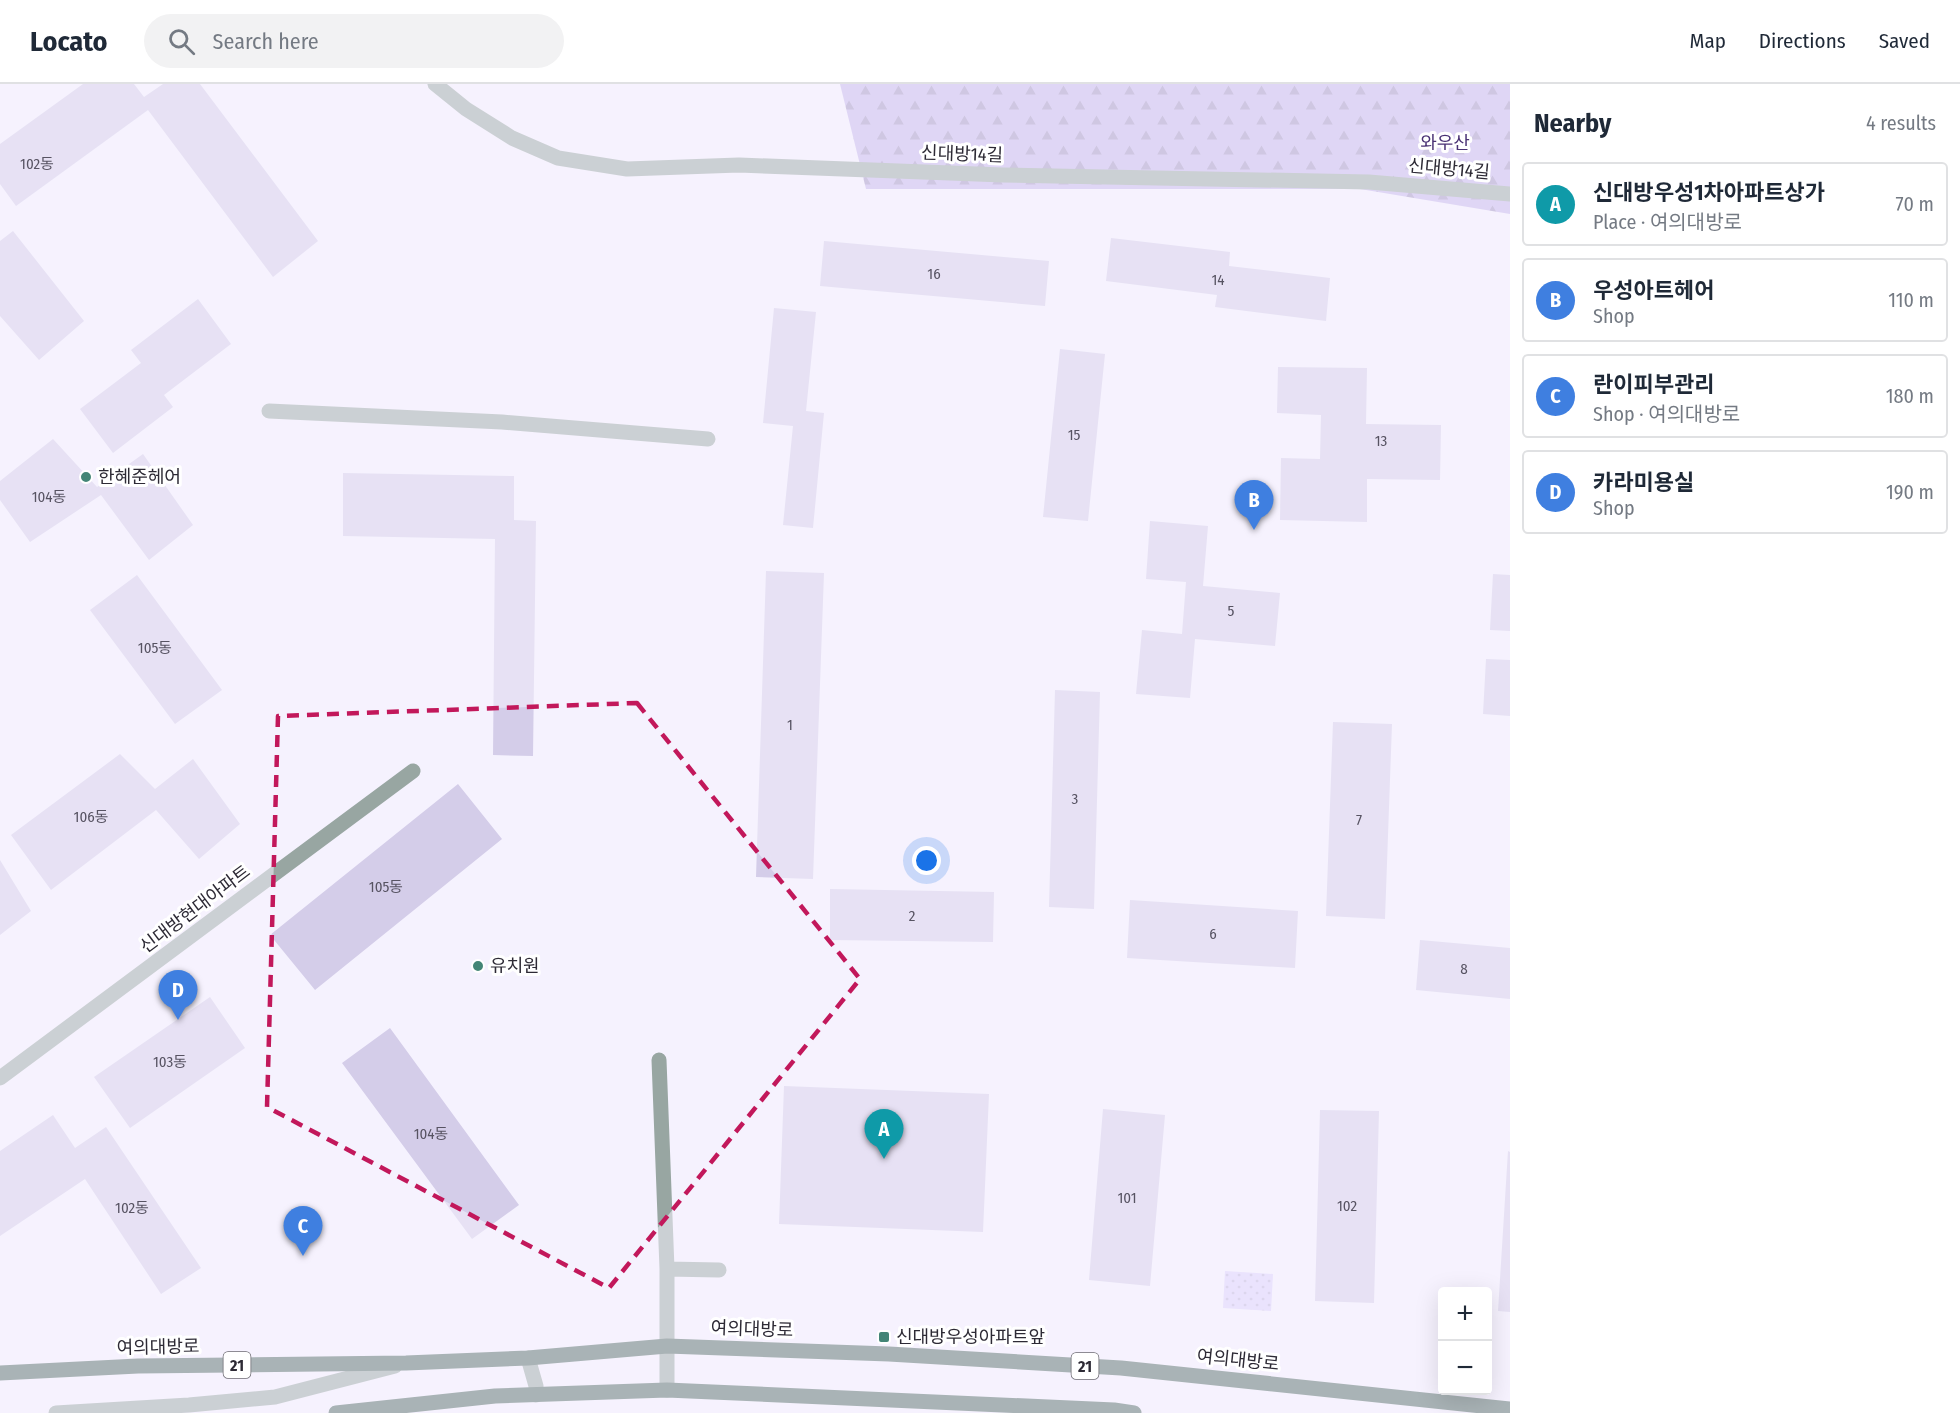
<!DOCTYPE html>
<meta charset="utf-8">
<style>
:root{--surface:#fff;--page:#f2f2f3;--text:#1f2937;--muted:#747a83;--line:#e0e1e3;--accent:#ea580c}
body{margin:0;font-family:"Fira Sans Condensed","Noto Sans KR",sans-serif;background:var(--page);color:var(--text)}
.controls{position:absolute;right:18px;bottom:18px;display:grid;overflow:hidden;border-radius:6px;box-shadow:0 6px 24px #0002}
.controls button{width:54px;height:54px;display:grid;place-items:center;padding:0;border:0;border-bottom:2px solid var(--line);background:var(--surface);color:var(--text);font:30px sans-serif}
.you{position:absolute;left:927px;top:777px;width:21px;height:21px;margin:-15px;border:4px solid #fff;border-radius:50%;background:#1a73e8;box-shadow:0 0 0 9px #1a73e833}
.badge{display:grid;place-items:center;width:39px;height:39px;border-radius:50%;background:var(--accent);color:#fff;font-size:20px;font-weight:700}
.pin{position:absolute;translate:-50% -50px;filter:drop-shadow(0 2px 3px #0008)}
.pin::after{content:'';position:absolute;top:32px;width:21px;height:18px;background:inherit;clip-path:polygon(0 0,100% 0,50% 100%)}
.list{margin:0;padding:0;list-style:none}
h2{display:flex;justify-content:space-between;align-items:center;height:78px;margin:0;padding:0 24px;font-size:26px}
h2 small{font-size:20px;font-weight:400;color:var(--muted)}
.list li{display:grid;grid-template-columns:39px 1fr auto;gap:18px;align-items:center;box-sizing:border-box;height:84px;margin:0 12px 12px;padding:0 12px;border:2px solid var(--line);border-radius:6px}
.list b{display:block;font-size:22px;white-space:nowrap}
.list p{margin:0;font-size:20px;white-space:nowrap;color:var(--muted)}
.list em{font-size:20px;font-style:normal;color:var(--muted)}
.icon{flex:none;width:33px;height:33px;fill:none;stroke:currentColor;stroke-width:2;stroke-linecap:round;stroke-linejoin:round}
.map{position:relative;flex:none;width:1510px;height:1329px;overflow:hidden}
header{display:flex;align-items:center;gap:36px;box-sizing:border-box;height:84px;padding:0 30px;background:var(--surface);border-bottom:2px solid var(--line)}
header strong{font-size:28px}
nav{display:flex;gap:33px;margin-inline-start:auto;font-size:21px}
.search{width:420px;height:54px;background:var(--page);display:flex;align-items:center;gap:15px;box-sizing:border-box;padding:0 21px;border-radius:33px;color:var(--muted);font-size:22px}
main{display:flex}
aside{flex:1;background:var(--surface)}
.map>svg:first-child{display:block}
.grass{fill:url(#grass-dots)}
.forest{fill:url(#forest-firs)}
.building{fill:#d4cde9}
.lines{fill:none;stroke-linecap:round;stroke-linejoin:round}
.service{stroke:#98a6a2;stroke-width:15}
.minor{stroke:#98a6a2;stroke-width:15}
.primary{stroke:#4c665f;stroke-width:15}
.marked{fill:none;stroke:#c2185b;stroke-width:4.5;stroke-dasharray:12 8;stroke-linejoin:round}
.poi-dot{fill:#438576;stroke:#fff;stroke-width:2}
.labels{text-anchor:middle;stroke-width:6;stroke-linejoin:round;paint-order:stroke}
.number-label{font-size:15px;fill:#575362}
.shield{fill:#fff;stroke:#6c6a72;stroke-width:1.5}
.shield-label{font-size:16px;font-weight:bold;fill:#2d2a35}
.park-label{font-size:18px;fill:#493174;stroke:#fff}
.street-label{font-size:18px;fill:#2d2a35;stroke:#fff}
.poi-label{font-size:18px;fill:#2d2a35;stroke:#fff;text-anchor:start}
</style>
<header>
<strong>Locato</strong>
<div class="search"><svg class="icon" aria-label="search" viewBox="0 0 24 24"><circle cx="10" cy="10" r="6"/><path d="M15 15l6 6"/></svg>Search here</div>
<nav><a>Map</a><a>Directions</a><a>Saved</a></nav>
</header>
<main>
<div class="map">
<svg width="1510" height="1329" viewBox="0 0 1510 1329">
<defs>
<pattern id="grass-dots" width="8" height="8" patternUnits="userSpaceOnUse" patternTransform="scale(1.5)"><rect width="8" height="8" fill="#dcd0fd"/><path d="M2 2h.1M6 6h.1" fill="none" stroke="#bdb3d9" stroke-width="1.8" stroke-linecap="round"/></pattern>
<pattern id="forest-firs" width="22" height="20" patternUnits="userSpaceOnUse" patternTransform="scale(1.5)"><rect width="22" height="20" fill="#c4b4ec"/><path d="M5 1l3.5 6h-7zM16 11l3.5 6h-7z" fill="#a093c0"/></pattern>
</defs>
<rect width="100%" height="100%" fill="#f5f2fe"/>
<path class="grass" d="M1225,1187L1273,1190L1271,1227L1223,1224Z"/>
<path class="forest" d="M840,0H1510V130L1360,105H866Z"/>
<path class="building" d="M83,0H134L144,13L163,0H200L318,157L273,193L148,26L16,122L0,100V60Z
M13,147L84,237L39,276L0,232V157Z
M1111,154L1230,168L1229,182L1330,194L1326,237L1215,223L1217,211L1106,197Z
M824,157L1049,177L1045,222L820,202Z
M198,215L231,260L164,311L173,323L113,369L80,325L141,279L131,266Z
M774,224L816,228L806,327L824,329L813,444L783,441L793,342L763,339Z
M1060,265L1105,270L1088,437L1043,433Z
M1278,283L1367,284L1366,340L1441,341L1440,396L1367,395V438L1280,436L1281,374L1320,375L1321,331L1277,329Z
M53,355L97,403L143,370L193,441L149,476L101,411L30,458L0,416V397Z
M343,389L514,392V436L536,437L533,672L493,671L495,455L343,452Z
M1150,437L1208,442L1203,502L1280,509L1275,562L1195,555L1190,614L1136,610L1142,546L1182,550L1186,498L1146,495Z
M766,487L824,489L813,795L756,793Z
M1493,490L1510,491V547L1490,546Z
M137,491L222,606L175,640L90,526Z
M1486,575L1510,576V632L1483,630Z
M1055,606L1100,608L1094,825L1049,823Z
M1333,638L1392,640L1385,835L1326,832Z
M120,670L155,705L193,675L240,740L199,775L156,726L51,806L11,751Z
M458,700L502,755L315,906L270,851Z
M0,776L31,827L0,851Z
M830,805L994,808L993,858L830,856Z
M1130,816L1298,827L1295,884L1127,874Z
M1420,856L1510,864V915L1416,906Z
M210,913L245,964L130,1044L94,993Z
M390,944L519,1121L472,1155L342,979Z
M784,1002L989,1010L983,1148L779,1140Z
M1103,1025L1165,1031L1150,1202L1089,1196Z
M1320,1026L1379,1027L1374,1219L1315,1217Z
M53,1031L75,1064L106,1043L201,1184L161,1210L85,1095L0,1152V1067Z
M1508,1067L1510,1068V1228L1498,1227Z"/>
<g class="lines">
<path class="service" d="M659,976L667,1185V1306
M0,994L413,687
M667,1185L719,1186
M528,1274L536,1302V1311
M56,1329L189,1321L275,1313L395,1282"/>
<path class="minor" d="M435,0L466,25L512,54L558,74L627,85L739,81L1003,91L1369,98L1510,110
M269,327L502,338L708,355"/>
<path class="primary" d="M0,1289L138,1282L406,1279L528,1274L667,1262L889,1270L1121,1284L1510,1325
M336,1329L495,1312L667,1306L1114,1326L1134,1329"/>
</g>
<path d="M0 0H1510V1329H0ZM637,619L860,895L609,1204L267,1023L278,632Z" fill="#f5f2fe" fill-opacity=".55" fill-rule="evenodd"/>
<path class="marked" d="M637,619L860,895L609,1204L267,1023L278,632Z"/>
<g class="poi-dot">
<circle cx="86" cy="393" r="6"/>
<circle cx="478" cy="882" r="6"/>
<rect x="878" y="1247" width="12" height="12" rx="3"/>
</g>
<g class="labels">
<g class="number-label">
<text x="37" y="85">102동</text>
<text x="934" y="195">16</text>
<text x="1218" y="201">14</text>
<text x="1074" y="356">15</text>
<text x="1381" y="362">13</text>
<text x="49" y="418">104동</text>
<text x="1231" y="532">5</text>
<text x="155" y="569">105동</text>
<text x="790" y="646">1</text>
<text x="1075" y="720">3</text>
<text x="91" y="738">106동</text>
<text x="1359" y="741">7</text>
<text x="386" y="808">105동</text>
<text x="912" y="837">2</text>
<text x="1213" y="855">6</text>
<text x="1464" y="890">8</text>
<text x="170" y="983">103동</text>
<text x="431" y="1055">104동</text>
<text x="1127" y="1119">101</text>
<text x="1347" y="1127">102</text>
<text x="132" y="1129">102동</text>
</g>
<g class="shield">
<rect x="223.5" y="1268" width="27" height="26" rx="4.5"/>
<rect x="1071.5" y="1269" width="27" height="26" rx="4.5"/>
</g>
<g class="shield-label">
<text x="237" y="1287">21</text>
<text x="1085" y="1288">21</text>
</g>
<g class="park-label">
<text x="1445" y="65">와우산</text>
</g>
<g class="street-label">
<text transform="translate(962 70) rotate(2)" y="6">신대방14길</text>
<text transform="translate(1449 85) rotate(5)" y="6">신대방14길</text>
<text transform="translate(195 825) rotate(-37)" y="6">신대방현대아파트</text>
<text transform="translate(752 1245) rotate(2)" y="6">여의대방로</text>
<text transform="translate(158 1263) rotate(-1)" y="6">여의대방로</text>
<text transform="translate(1238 1276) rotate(6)" y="6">여의대방로</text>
</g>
<g class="poi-label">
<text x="98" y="399">한혜준헤어</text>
<text x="490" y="888">유치원</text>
<text x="896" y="1259">신대방우성아파트앞</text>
</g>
</g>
</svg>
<div class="controls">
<button>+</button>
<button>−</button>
</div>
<div class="you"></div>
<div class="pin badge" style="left:884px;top:1075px;background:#0f9aa8">A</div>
<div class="pin badge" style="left:1254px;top:446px;background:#3f7fe0">B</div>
<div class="pin badge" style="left:303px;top:1172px;background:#3f7fe0">C</div>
<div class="pin badge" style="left:178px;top:936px;background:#3f7fe0">D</div>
</div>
<aside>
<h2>Nearby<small>4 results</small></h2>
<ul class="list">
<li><span class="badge" style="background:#0f9aa8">A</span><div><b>신대방우성1차아파트상가</b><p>Place · 여의대방로</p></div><em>70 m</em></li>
<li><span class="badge" style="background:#3f7fe0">B</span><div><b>우성아트헤어</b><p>Shop</p></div><em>110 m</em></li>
<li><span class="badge" style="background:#3f7fe0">C</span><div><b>란이피부관리</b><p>Shop · 여의대방로</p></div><em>180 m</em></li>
<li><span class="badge" style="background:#3f7fe0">D</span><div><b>카라미용실</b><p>Shop</p></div><em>190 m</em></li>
</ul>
</aside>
</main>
